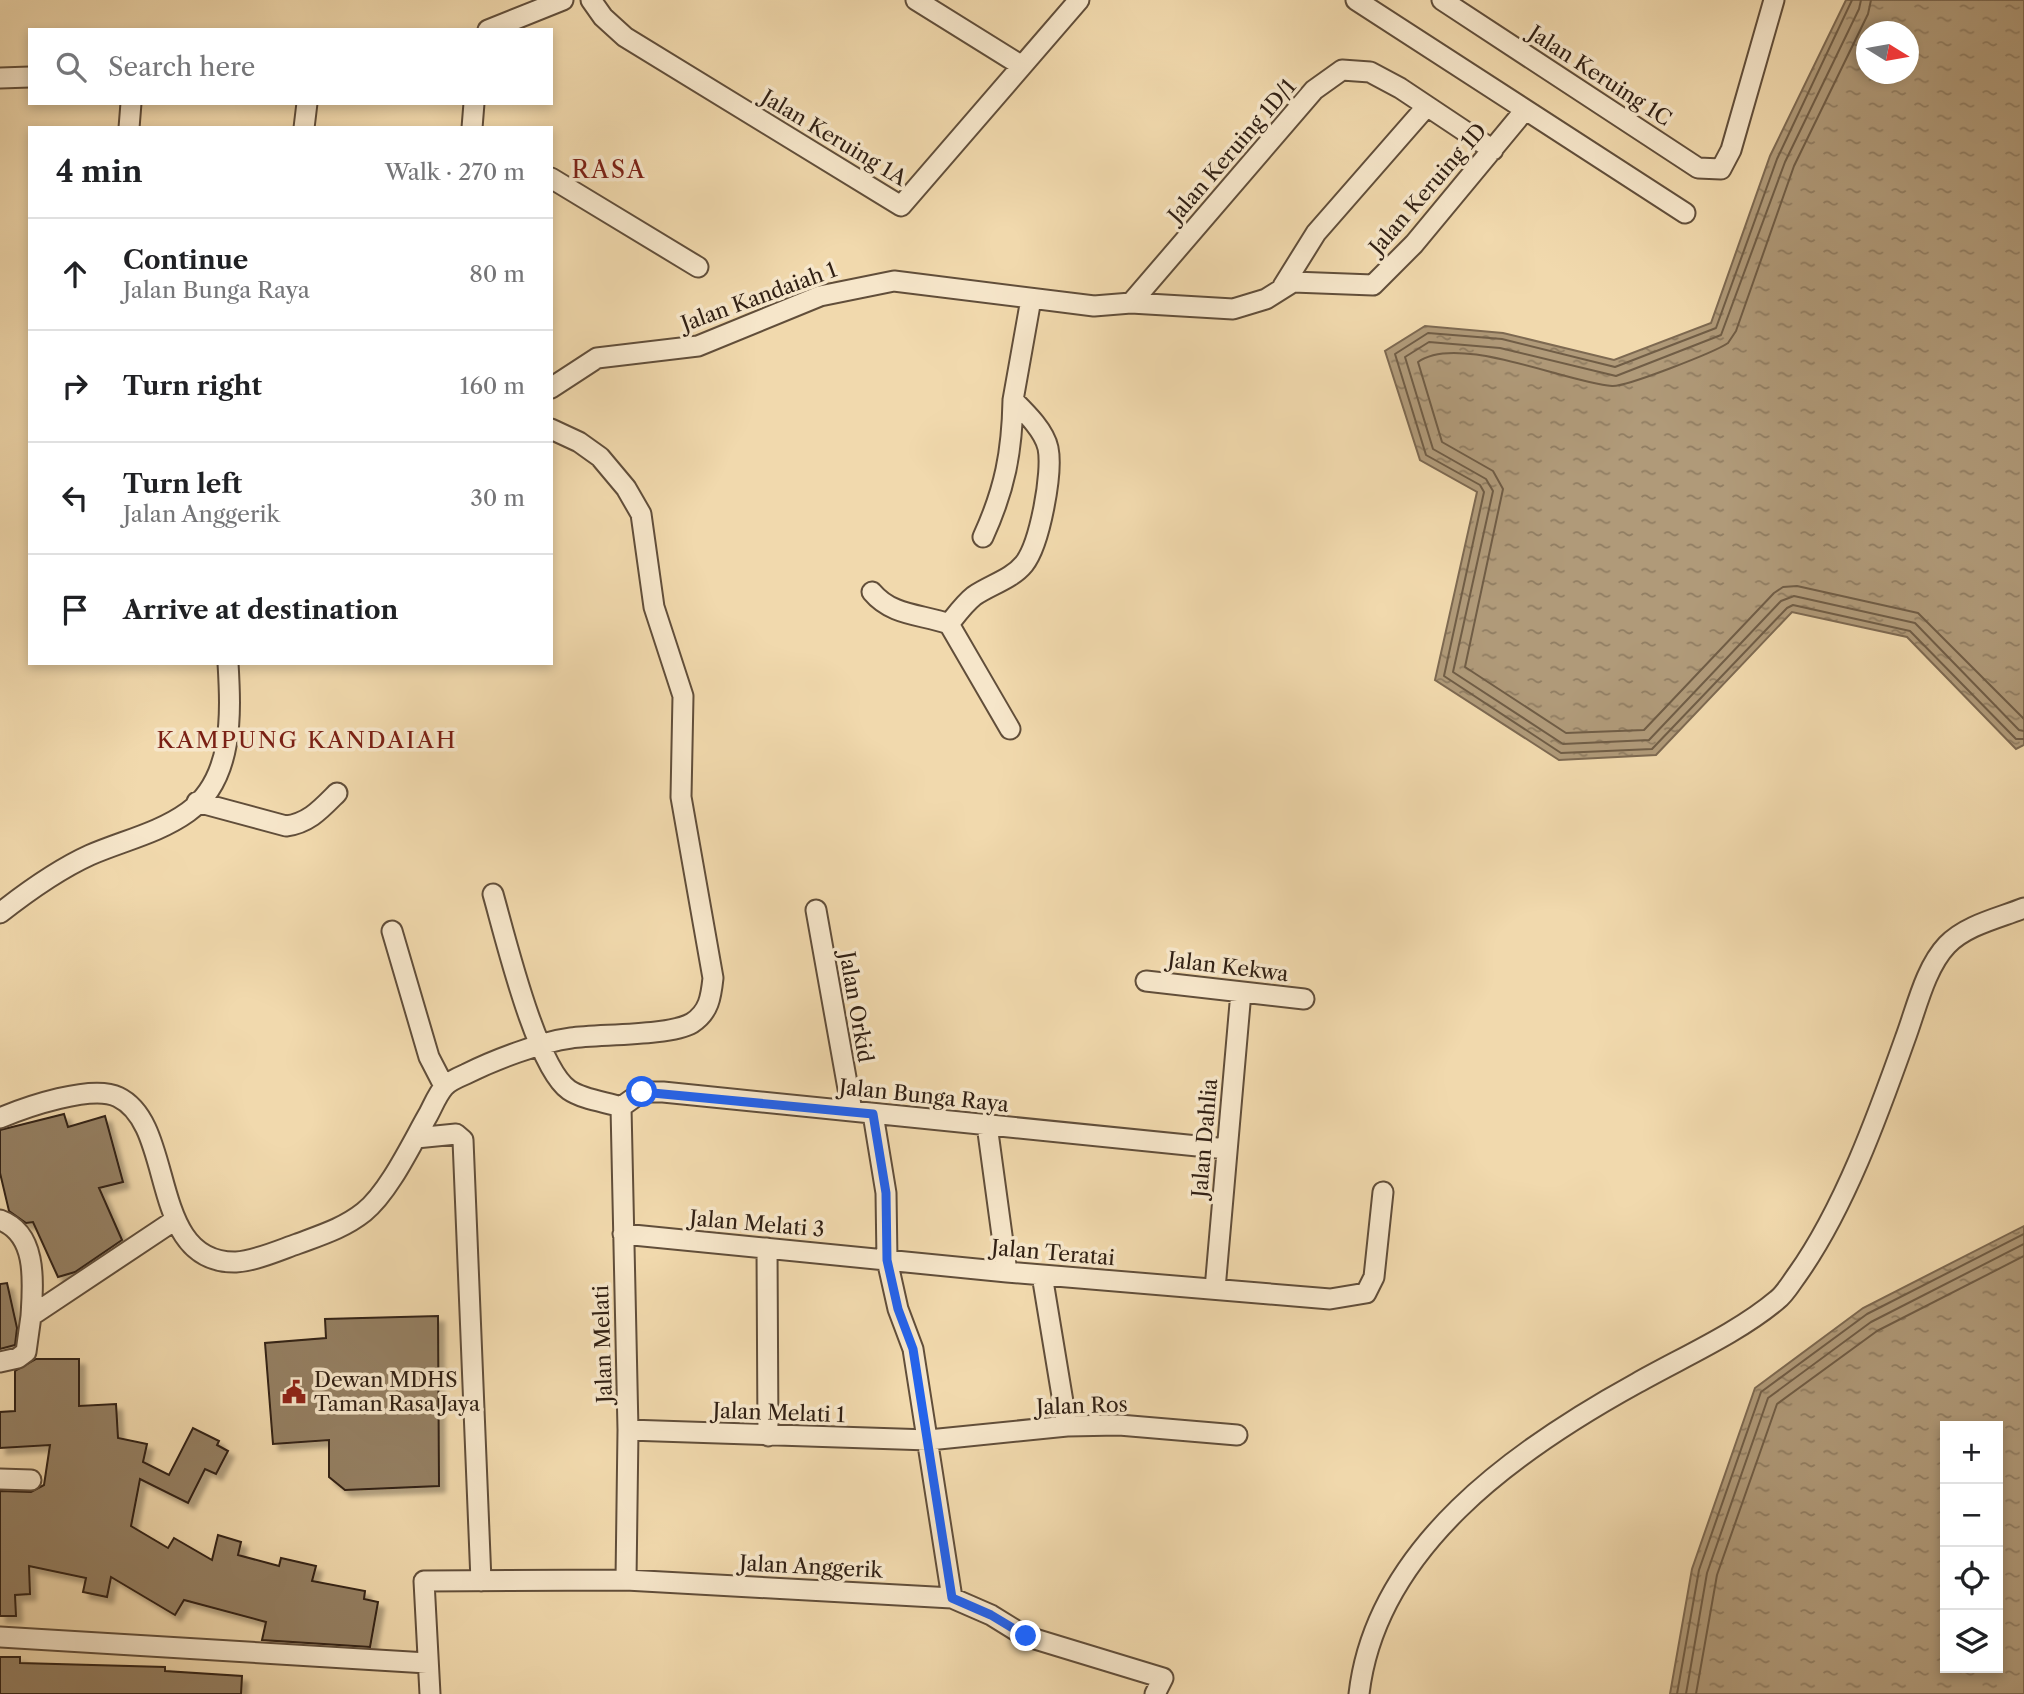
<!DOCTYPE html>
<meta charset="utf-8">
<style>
:root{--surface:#fff;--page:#f6f6f6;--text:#202124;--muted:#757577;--line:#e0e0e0}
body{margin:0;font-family:"Libre Caslon Text",serif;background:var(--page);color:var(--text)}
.controls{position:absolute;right:21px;bottom:21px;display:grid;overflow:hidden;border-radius:0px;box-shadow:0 4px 10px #0003}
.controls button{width:63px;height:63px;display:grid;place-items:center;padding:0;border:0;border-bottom:2px solid var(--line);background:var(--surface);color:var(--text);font:35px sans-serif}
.compass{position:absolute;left:1856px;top:21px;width:63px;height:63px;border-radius:50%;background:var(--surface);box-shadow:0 4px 10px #0003;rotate:101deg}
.stop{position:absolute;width:21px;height:21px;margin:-16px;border:5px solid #2563eb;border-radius:50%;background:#fff}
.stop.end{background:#2563eb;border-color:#fff;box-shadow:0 2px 7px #0008}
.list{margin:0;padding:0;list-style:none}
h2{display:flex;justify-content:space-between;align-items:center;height:91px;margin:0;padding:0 28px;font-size:30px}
h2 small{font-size:23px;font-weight:400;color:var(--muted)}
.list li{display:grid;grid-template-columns:46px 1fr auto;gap:21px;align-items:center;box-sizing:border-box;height:112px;padding:0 28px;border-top:2px solid var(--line)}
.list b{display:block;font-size:26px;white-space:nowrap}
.list p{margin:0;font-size:23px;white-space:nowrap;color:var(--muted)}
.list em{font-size:23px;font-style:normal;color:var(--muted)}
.icon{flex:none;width:38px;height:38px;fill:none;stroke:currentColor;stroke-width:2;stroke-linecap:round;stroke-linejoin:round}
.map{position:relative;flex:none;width:2024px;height:1694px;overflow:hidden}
.search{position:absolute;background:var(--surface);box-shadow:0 4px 10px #0003;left:28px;top:28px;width:525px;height:77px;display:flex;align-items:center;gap:18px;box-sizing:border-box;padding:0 24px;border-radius:0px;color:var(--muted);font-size:26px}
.panel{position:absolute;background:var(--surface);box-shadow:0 4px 10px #0003;left:28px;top:126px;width:525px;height:539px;border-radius:0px}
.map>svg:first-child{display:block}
.water{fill:url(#water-ripples);stroke:#7d6951;stroke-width:2;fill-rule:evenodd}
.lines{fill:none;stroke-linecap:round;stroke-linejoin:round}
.shore{stroke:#705d46;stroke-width:2}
.building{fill:#958064;stroke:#312014;stroke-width:2;filter:url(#shadow)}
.street-casing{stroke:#614e3a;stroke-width:23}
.street{stroke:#f6e6ca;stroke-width:19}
.route{stroke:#2563eb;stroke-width:9}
.labels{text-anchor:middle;stroke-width:7;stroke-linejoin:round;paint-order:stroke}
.street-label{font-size:21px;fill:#312014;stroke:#f6e6ca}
.poi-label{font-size:21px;fill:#312014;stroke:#f6e6ca;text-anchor:start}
.neighbourhood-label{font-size:23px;letter-spacing:2px;fill:#7a1f14;stroke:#f6e6ca}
.quarter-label{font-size:24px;letter-spacing:2px;fill:#7a1f14;stroke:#f6e6ca}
</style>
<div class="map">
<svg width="2024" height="1694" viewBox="0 0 2024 1694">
<defs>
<pattern id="water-ripples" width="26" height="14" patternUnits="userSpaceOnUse" patternTransform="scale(1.75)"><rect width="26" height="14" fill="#b09a79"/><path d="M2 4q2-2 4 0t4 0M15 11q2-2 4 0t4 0" fill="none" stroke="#907d62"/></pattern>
<filter id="shadow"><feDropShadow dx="6" dy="6" stdDeviation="2" flood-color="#0004"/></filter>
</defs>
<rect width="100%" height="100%" fill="#f1d9ad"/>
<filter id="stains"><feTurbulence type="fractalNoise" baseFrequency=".00286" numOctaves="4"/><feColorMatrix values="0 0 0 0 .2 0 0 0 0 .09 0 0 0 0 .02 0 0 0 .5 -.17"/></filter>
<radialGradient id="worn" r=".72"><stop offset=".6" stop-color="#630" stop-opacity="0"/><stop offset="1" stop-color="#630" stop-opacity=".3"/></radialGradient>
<path class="water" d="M1846,0H2024V745L2016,749L1907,637L1792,612L1656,755L1559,760L1435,680L1477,492L1420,460L1385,351L1425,326L1503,333L1614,360L1711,323L1770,156ZM1867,32H1909V74H1867Z
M2024,1226V1694H1670L1692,1569L1755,1388L1863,1308ZM1945,1426H1998V1668H1945Z"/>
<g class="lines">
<path class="shore" d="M1852,0L1777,159L1716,328L1615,367L1502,339L1428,333L1395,354L1426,455L1480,485L1484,492L1444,676L1561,753L1652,749L1787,608L1793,605L1910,631L2016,739H2024
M1861,0L1859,9L1785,162L1721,335L1616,376L1500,348L1429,342L1405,357L1433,449L1486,479L1493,491L1453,672L1563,744L1649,740L1781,601L1794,596L1915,623L2019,730L2024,731
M1871,0L1868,14L1794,166L1736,331L1728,343C1715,352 1626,387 1612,386C1565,382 1457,333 1418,362L1442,442L1493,471L1503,489L1465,667L1566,733L1644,730L1774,593L1783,587L1797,586L1918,613L2024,719
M1677,1694L1699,1570L1761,1392L1867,1314L2024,1234
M1686,1694L1707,1573L1768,1398L1871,1322L2024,1244
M1696,1694L1717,1575L1777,1404L1877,1331L2024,1256"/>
</g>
<path class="building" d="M64,1114L68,1127L105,1116L123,1182L99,1188L122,1240L75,1272L58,1277L33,1222L26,1223L9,1211L0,1173V1130Z
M7,1283L17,1328L15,1345L0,1349V1284Z
M438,1316L439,1486L345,1490L329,1477V1440L273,1444L265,1343L326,1338L325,1319Z
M36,1359H79V1406L116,1404L118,1438L147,1444L143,1462L169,1475L193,1428L219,1441L217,1445L228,1451L216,1474L205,1469L188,1503L140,1479L131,1526L168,1548L174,1538L212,1560L218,1535L241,1542L238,1555L279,1566L281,1558L316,1566L312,1581L365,1591L364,1599L378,1602L370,1647L262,1640L266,1622L184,1600L175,1615L111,1577L107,1597L83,1592L86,1578L29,1566L30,1594L15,1595L16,1616H0V1491L31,1492L44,1485L50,1445L0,1448V1412L15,1411V1371Z
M0,1657H20V1663L165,1667V1671L242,1676L241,1694H0Z"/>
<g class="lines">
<g class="street-casing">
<path id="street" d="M591,0L603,17L625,37L901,206L1079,0
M916,0L1022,66
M1356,0L1685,213
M1442,0L1698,168L1721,169L1731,150L1774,0
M488,30L563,0
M0,78L30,77
M129,128L131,103
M304,128L307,103
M472,128L474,103
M551,178L698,267
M1283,286L1316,233L1427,106
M1131,303L1314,90L1342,70L1370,72L1400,88L1493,150
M551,388L597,358L698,346L820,296L894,281L1094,306L1131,303L1233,309L1266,299L1293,282L1373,285L1414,244L1525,110
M983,537C1005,489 1012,452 1013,400
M872,592C892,616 921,614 949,624L1010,729
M949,624C957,614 964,604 974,596C990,585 1012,579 1024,564C1040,544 1053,472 1048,448C1044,430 1025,412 1013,400L1031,299
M197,802L286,826C309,823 321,809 337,793
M493,894C505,936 536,1067 569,1090C582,1099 605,1102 621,1107
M816,910L852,1111
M0,913C28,891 57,870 90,855C122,841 159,833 188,812C234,779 231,713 228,663
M392,931L429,1057L444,1086
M1146,981L1304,999
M621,1107L642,1092H663L1227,1149
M621,1107L628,1430L626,1580
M873,1114L886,1193L887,1260L898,1309L913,1349L952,1598
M0,1118C26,1107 92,1084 118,1097C177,1125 147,1264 236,1262C255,1261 280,1250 297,1244C321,1235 344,1228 364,1212C389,1192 412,1143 428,1115C433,1106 437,1095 444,1087C448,1082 459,1077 466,1074C494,1060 541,1042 571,1038C599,1034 670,1036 692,1023C709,1012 711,997 713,978L681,797L683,696L654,607L641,514L626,488L600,457L579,442L551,429
M987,1125L1007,1272
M416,1138L456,1134L463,1140L481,1581
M0,1220C38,1234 33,1283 31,1316L175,1220
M623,1234L1007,1272L1330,1299L1366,1293L1374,1277L1383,1192
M767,1248L768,1436
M1042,1275L1067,1426
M1215,1289L1241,992
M0,1362L18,1358L26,1352L31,1316
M628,1430L929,1440L1067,1426L1119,1425L1237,1435
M0,1479L31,1480
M0,1637L427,1663
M430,1694L424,1581L626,1580L952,1598L991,1615L1025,1636L1163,1678L1155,1694
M1359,1694C1376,1547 1517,1449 1637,1383C1681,1358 1738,1333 1777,1300C1785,1294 1791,1283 1797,1275C1844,1209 1878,1115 1905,1039C1916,1010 1925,968 1947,945C1966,925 1999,918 2024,908"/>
</g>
<use href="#street" class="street"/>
</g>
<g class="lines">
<path class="route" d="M642,1092L873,1114L886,1193L887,1260L898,1309L913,1349L952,1598L991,1615L1026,1636"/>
</g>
<defs>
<g id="civic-bare" transform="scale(1.89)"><path d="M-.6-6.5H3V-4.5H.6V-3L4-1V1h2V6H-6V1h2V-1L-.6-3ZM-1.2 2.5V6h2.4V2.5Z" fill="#8f2418" stroke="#f6e6ca" stroke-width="2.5" paint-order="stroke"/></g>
</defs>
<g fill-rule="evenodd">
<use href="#civic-bare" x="294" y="1392"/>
</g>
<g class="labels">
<g class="street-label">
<text transform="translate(1600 76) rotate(33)" y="7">Jalan Keruing 1C</text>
<text transform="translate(834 138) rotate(31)" y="7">Jalan Keruing 1A</text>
<text transform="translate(1232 151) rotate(-49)" y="7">Jalan Keruing 1D/1</text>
<text transform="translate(1428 189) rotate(-49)" y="7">Jalan Keruing 1D</text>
<text transform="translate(759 297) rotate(-20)" y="7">Jalan Kandaiah 1</text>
<text transform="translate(1228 967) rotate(7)" y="7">Jalan Kekwa</text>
<text transform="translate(856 1007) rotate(80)" y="7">Jalan Orkid</text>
<text transform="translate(924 1096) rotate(6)" y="7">Jalan Bunga Raya</text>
<text transform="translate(1205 1138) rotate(-85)" y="7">Jalan Dahlia</text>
<text transform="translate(757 1224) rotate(5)" y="7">Jalan Melati 3</text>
<text transform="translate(1053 1253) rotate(5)" y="7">Jalan Teratai</text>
<text transform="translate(603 1344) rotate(-92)" y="7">Jalan Melati</text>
<text transform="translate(1082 1406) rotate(-2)" y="7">Jalan Ros</text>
<text transform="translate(779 1413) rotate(2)" y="7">Jalan Melati 1</text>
<text transform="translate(811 1567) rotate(3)" y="7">Jalan Anggerik</text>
</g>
<g class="poi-label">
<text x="314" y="1387">Dewan MDHS<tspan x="314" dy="24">Taman Rasa Jaya</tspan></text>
</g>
<g class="neighbourhood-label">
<text x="307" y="748">KAMPUNG KANDAIAH</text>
</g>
<g class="quarter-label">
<text x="609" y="178">RASA</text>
</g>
</g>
<rect width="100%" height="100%" filter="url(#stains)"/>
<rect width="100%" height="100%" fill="url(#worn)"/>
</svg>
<div class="controls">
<button>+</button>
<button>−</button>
<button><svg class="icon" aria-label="locate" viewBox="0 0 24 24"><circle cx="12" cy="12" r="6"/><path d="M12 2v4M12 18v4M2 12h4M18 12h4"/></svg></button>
<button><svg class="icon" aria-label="layers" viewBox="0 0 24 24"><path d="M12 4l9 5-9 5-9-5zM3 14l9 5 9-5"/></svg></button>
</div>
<svg class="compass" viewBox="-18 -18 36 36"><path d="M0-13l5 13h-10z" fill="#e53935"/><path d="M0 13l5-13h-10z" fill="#757577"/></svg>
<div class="stop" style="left:642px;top:1092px"></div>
<div class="stop end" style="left:1026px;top:1636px"></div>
<div class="search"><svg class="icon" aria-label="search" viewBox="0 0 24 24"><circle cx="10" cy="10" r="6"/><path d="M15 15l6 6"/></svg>Search here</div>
<section class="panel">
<h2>4 min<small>Walk · 270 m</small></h2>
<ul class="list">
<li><svg class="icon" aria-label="ahead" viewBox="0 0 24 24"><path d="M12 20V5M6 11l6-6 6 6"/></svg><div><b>Continue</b><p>Jalan Bunga Raya</p></div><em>80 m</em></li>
<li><svg class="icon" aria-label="right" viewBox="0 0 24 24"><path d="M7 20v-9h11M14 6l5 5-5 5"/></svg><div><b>Turn right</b></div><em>160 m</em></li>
<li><svg class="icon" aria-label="left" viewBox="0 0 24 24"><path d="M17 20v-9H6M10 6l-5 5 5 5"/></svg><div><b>Turn left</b><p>Jalan Anggerik</p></div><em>30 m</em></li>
<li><svg class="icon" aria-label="arrive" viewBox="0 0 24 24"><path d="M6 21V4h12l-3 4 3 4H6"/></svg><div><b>Arrive at destination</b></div></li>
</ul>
</section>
</div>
